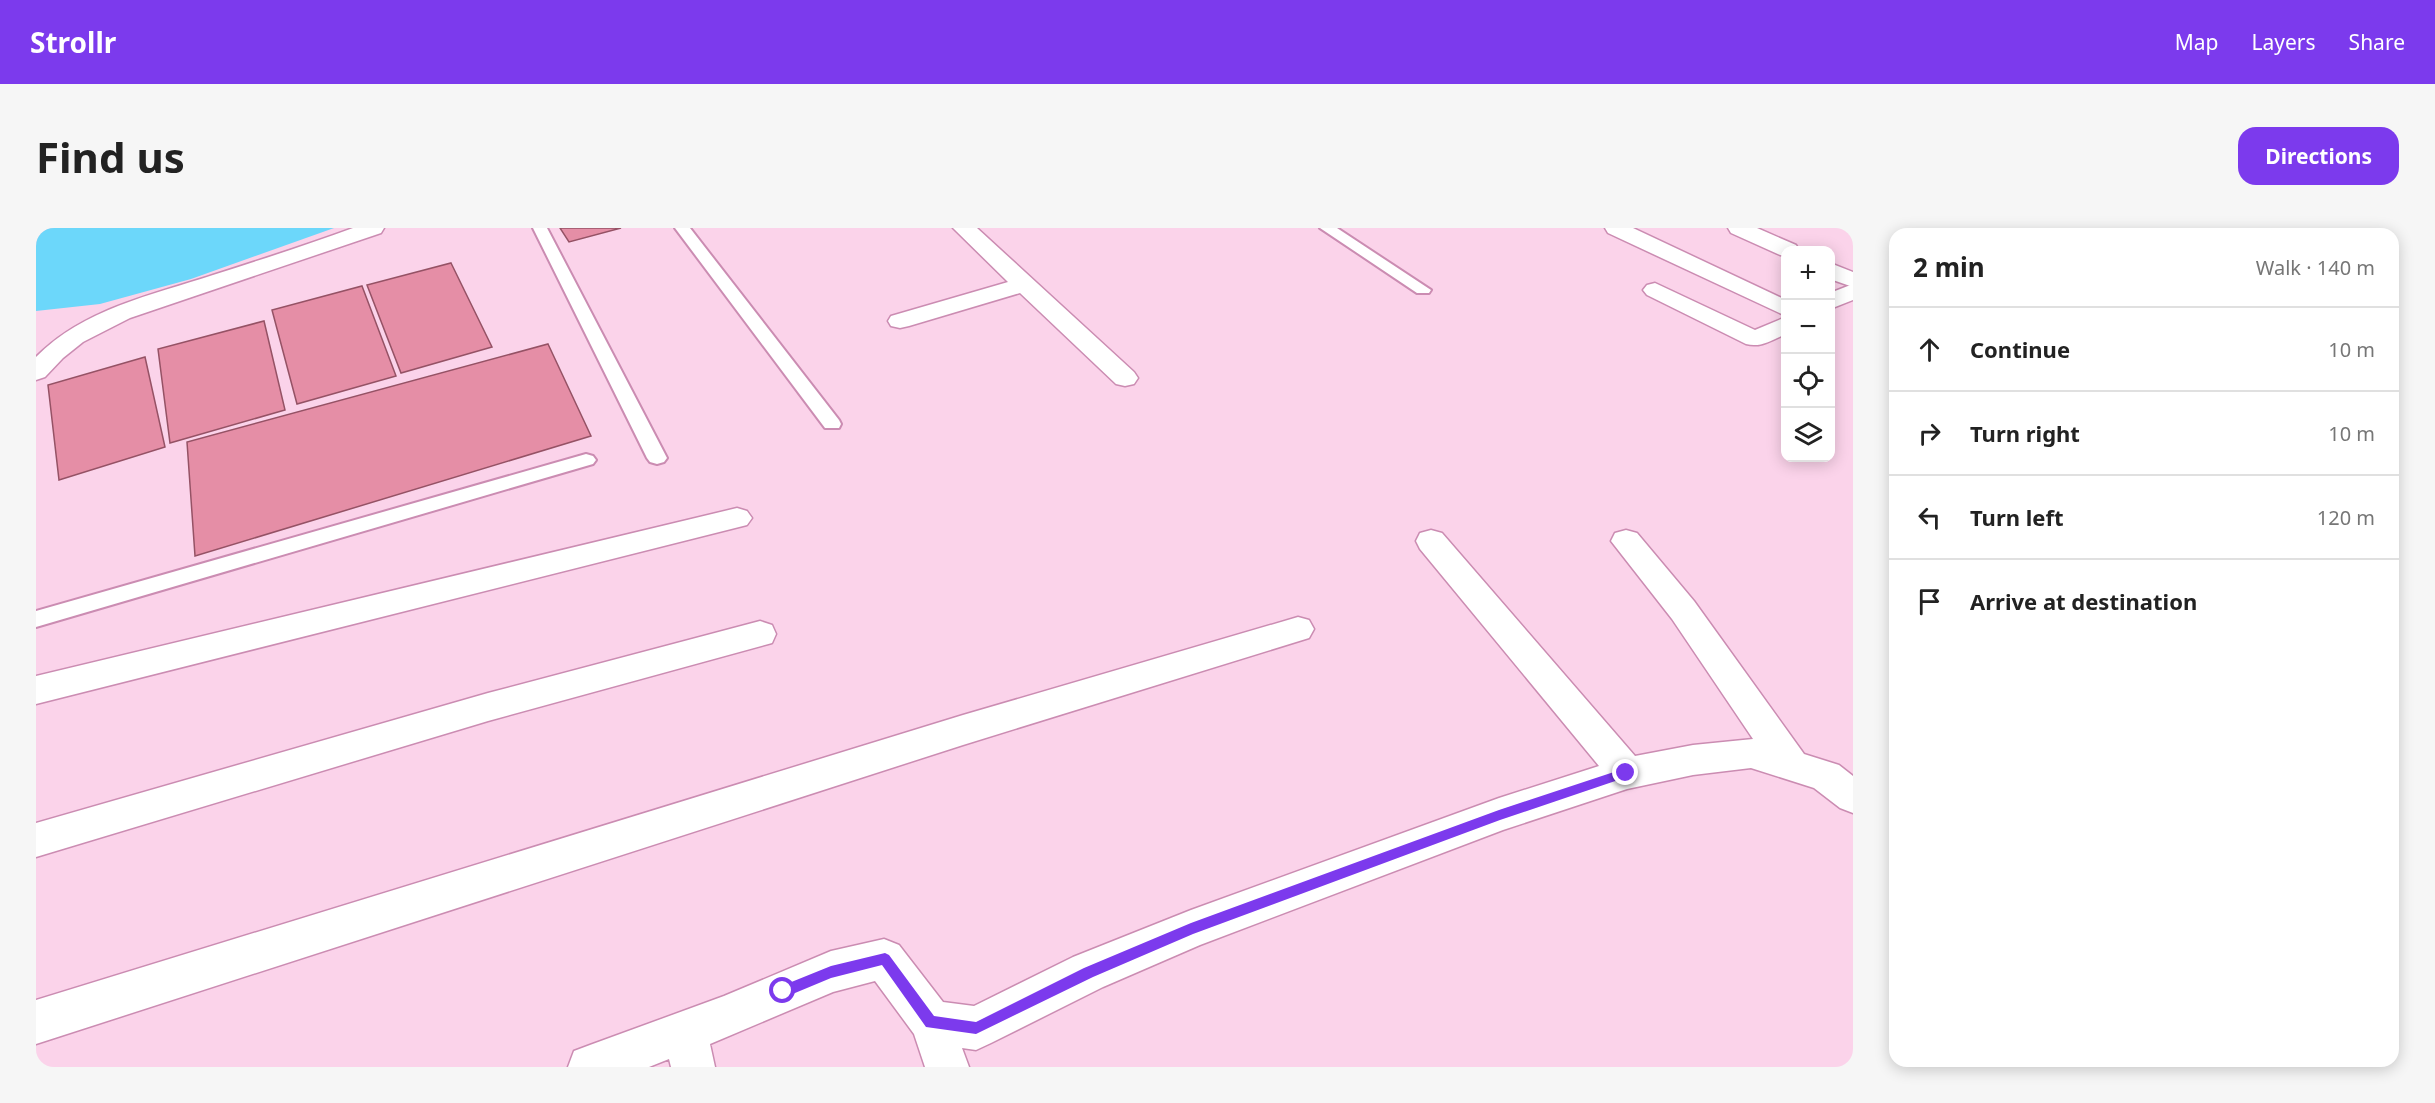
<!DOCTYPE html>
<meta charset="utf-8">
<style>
:root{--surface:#fff;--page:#f6f6f6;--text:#222;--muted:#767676;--line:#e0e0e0;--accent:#7c3aed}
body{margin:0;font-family:"Noto Sans",sans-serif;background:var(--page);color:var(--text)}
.controls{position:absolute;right:18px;top:18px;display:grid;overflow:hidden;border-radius:12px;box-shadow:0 3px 15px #0003}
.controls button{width:54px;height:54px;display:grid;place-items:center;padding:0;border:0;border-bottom:2px solid var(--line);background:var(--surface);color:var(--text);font:30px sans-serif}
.stop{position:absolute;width:18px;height:18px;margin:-14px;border:4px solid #7c3aed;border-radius:50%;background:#fff}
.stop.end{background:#7c3aed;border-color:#fff;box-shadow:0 2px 6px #0008}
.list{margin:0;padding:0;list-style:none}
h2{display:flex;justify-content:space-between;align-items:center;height:78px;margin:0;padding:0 24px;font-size:26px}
h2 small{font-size:20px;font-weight:400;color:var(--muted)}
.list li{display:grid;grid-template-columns:39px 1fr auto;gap:18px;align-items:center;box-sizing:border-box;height:84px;padding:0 24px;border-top:2px solid var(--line)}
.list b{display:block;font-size:22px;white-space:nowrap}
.list em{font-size:20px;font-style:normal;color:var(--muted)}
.icon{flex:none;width:33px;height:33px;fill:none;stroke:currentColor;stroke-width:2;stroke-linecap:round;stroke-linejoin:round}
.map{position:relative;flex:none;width:1817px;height:839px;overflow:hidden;border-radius:18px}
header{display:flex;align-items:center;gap:36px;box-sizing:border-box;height:84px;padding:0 30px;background:var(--accent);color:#fff}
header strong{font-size:28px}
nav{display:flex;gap:33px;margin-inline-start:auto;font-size:21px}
.intro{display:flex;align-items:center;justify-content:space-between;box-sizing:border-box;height:144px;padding:0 36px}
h1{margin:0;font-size:42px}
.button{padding:15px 27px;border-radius:18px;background:var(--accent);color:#fff;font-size:21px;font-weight:700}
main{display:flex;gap:36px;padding:0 36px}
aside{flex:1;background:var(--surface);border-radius:18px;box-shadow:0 3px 15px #0003}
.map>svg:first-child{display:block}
.water{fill:#6cd7fa}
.building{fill:#e58ea6;stroke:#955265;stroke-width:1.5}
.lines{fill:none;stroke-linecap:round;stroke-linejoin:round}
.lane-casing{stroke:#cb8cb2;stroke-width:4}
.street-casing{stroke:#cb8cb2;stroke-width:3}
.secondary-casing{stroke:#cb8cb2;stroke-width:3}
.lane{fill:#fff;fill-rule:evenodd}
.street{fill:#fff;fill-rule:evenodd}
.secondary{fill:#fff;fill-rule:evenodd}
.route{fill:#7c3aed}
</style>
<header>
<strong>Strollr</strong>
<nav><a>Map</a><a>Layers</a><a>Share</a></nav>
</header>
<div class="intro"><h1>Find us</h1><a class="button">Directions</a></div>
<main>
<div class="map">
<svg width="1817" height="839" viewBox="0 0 1817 839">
<rect width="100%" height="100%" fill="#fbd3ea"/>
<path class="water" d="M0,0H298L155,51L64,76L0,83Z"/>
<path class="building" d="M524,0H585L533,14Z
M415,35L456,119L365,145L331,57Z
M326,58L360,148L261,176L236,82Z
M228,93L249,182L134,215L122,121Z
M512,116L555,208L159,328L151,214Z
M109,129L129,219L23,252L12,157Z"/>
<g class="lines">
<g class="lane-casing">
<path id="lane" d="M497,0H511L631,230L628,234L621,236L614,234L611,230Z
M639,0H654L803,192L805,196L803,200H789Z
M1284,0H1301L1395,62L1393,65H1381Z
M550,226L557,228L560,232L557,236L0,399V383Z"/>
</g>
<g class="street-casing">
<path id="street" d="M317,0H348L345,5L94,90L47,114L27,130L9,149L0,152V129C47,81 116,67 177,47C224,32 271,17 317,0Z
M917,0H941L1098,144L1102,150L1098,156L1089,158L1080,156L984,65L873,98L864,100L855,98L852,93L855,88L972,54Z
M1569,0H1597L1750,72V88L1572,5Z
M1619,55L1719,102L1750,89V106C1736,112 1725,120 1710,116L1611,67L1607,62L1611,57Z
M1817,56V72L1794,81V65Z
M701,280L711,283L716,290L711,297L0,476V448Z
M1395,302L1406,305L1599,528L1657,517L1717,511L1636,391L1575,313L1579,305L1590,302L1601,305L1658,373L1768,526L1803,537L1817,548V585L1804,580L1778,560L1715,540L1657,547L1591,561L1467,602L1164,717L1067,759L955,815L940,822L926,820L933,839H889L878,806L839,753L797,764L674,816L679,839H635L633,831L613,839H532L538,823L554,817L688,768L795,723L848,711L863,717L907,774L938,778L1037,729L1155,682L1463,570L1563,538L1384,321L1380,313L1384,305Z
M1262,389L1273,392L1278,401L1273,410L927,517L0,816V772L927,487Z
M724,393L736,397L740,406L736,415L452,493L0,629V595L452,465Z"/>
</g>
<g class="secondary-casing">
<path id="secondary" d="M1692,0H1721L1760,17L1763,22H1750V28L1744,27L1695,5Z
M1794,35L1817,44V59L1794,51Z"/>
</g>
<use href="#lane" class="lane"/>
<use href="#street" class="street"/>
<use href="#secondary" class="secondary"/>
</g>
<path class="route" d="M1590,540L1594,541V548L1464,592L1157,706L1057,749L940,806L890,799L846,737L795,750L747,770L743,768L741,763L743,759L795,738L849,725L853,727L898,788L940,794L1048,740L1155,695L1463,582Z"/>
</svg>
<div class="controls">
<button>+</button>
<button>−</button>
<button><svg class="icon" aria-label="locate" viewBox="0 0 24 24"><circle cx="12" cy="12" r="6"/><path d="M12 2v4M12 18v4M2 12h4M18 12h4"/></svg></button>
<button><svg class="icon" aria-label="layers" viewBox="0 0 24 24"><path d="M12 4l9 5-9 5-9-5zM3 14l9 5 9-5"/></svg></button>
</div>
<div class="stop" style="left:747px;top:763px"></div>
<div class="stop end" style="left:1590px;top:545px"></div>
</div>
<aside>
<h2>2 min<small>Walk · 140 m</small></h2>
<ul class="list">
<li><svg class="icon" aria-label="ahead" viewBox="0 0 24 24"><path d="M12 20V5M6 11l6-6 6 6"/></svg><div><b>Continue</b></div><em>10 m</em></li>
<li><svg class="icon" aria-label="right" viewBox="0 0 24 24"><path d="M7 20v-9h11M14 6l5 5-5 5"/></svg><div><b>Turn right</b></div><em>10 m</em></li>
<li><svg class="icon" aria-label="left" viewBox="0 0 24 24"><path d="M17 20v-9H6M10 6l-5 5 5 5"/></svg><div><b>Turn left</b></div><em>120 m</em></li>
<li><svg class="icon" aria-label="arrive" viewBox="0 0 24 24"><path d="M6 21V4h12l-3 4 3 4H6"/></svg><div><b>Arrive at destination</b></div></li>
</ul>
</aside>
</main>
